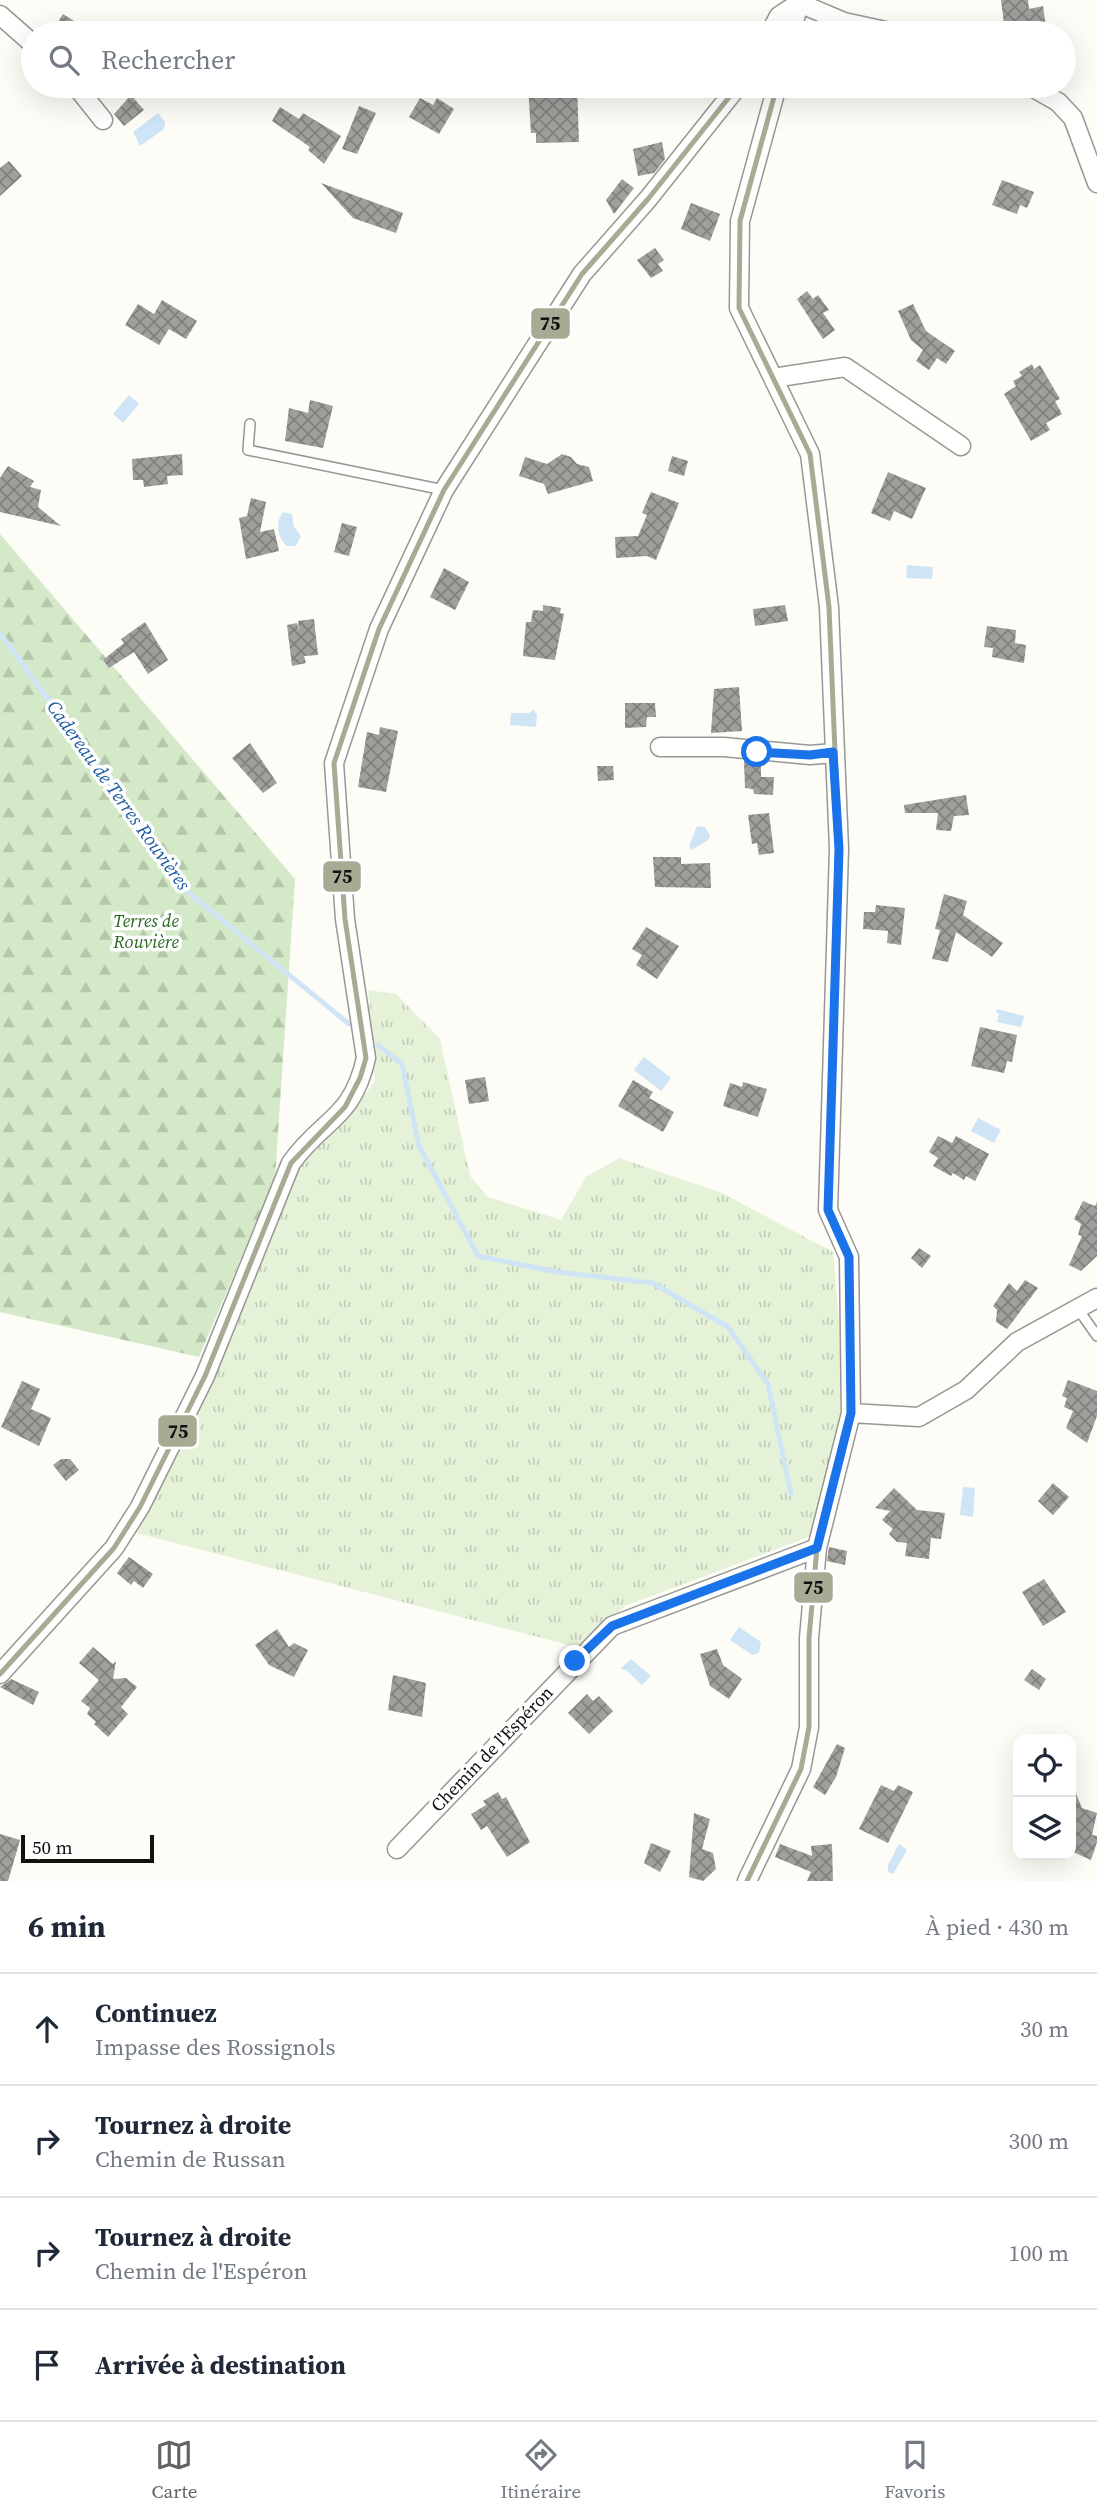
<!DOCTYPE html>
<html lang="fr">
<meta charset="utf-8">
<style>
:root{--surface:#fff;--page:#f6f6f7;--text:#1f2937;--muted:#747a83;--line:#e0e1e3;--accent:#646362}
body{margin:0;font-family:"Source Serif 4",serif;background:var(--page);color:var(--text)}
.controls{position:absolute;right:21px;bottom:21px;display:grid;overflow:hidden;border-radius:14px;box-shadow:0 7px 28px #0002}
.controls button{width:63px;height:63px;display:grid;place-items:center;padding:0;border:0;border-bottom:2px solid var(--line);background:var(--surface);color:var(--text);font:35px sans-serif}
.scale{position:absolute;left:21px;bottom:18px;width:133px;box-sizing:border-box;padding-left:7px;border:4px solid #111;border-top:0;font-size:19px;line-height:24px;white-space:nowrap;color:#111;-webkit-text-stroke:5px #fff;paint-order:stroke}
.stop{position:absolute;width:21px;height:21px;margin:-16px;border:5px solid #1a73e8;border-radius:50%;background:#fff}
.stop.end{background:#1a73e8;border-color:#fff;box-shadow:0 2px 7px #0008}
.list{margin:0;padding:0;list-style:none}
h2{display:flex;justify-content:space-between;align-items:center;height:91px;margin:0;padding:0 28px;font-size:30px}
h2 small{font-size:23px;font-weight:400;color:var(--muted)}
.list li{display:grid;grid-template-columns:46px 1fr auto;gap:21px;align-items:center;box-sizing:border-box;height:112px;padding:0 28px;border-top:2px solid var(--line)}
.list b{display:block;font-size:26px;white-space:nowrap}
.list p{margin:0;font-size:23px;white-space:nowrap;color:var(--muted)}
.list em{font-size:23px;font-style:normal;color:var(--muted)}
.icon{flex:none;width:38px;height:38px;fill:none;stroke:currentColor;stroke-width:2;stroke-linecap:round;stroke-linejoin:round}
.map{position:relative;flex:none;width:1097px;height:1881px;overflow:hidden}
.search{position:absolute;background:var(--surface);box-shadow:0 7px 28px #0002;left:21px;right:21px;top:21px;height:77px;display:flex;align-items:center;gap:18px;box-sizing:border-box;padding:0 24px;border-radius:38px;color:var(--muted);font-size:26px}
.sheet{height:539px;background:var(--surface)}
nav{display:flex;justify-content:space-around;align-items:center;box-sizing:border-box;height:98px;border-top:2px solid var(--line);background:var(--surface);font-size:19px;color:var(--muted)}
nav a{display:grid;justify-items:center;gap:4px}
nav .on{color:var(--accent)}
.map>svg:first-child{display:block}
.grass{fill:url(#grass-tufts)}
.forest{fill:url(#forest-firs)}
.water{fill:#cfe4f5}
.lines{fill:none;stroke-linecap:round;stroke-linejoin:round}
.stream{stroke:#cfe4f5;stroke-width:5}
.building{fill:url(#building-cross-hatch)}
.service-casing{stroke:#979795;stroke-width:12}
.minor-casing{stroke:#979795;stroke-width:21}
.service{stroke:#fffffe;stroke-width:9}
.minor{stroke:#fffffe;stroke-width:18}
.bus-1-casing{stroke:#fff;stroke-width:10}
.bus-1{stroke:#a8aa93;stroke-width:5}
.route{stroke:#1a73e8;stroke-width:9}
.labels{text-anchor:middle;stroke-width:7;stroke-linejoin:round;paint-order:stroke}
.park-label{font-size:18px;font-style:italic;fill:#2a6822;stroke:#fff}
.street-label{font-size:18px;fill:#111;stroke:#fff}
.water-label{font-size:19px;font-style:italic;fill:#1d5aa0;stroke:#fff}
.line-badge{stroke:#fff;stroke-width:2.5}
.pale-badge-label{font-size:19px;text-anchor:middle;font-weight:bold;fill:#111}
</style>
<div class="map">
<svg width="1097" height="1881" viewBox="0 0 1097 1881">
<defs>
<pattern id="grass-tufts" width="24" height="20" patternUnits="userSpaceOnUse" patternTransform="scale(1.75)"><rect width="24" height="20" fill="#e5f2d8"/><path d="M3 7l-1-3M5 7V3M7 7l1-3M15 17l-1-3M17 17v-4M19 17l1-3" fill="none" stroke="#c3ceb8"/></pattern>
<pattern id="forest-firs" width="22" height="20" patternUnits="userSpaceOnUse" patternTransform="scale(1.75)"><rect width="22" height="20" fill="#d4e9c7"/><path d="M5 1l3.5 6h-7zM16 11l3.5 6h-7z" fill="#b5c7aa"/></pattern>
<pattern id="building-cross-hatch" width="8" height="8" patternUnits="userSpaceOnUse" patternTransform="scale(1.75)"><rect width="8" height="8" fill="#a19f9c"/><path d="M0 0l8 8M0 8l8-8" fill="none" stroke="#82807e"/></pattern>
</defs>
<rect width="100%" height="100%" fill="#fdfcf7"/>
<path class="grass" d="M368,990L396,994L440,1039L470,1176L488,1197L561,1220L586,1177L619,1158L722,1193L833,1252L844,1379L841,1420L811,1536L625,1606L580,1648L136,1533L255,1275L304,1157L346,1120L375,1081Z"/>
<path class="forest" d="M0,534L295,879L275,1178L199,1357L0,1312Z"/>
<path class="water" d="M158,113L165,122L164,129L140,146L133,132Z
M129,395L139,404L123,423L113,414Z
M283,512L292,514L294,527L301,536L296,546H287C277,538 275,521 283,512Z
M907,565L933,567L932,579L906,578Z
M534,710L537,715L536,727L510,725L511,713H529Z
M697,826L705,827L710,835L708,840L692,850L689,846Z
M997,1009L1024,1016L1021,1027L997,1022L999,1013H996Z
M644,1057L671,1078L661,1091L634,1070Z
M978,1118L1001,1130L994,1143L971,1131Z
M963,1487L975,1488L973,1517L960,1515Z
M739,1627L761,1642L759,1653L752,1655L730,1640Z
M631,1659L651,1676L642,1685L626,1670L620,1669Z
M899,1844L907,1850L893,1874L888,1872V1865Z"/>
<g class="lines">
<path class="stream" d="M0,633L188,892L349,1024
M378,1045L402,1064L419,1146L478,1256L557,1272L653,1283L728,1327L768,1384L791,1494"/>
</g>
<path class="building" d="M1001,0H1028L1029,9L1043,6L1046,27L1005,32Z
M63,14L93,33H63L55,27Z
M528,86H577L579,142L536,143V133H531Z
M131,95L144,110L124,126L114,114Z
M420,98L433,105L437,98L454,109L439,134L409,117Z
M359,106L376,113L357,154L342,149Z
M280,107L299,119L303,113L341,136L324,164L308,150L310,147L272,121Z
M662,142L665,159L654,173L638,176L633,149Z
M9,161L22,176L0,196V168Z
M622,179L634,188L614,214L606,200Z
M1002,180L1034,192L1027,208L1020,205L1017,214L992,205Z
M321,183L403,213L396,233L353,218Z
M691,203L720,214L710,241L681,229Z
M655,248L664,260L658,264L663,271L651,278L637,260Z
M807,291L813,299L818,295L829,310L823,313L835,330L823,339L797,299Z
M162,300L197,321L186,339L169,329L159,345L125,325L138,304L154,314Z
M913,304L926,331L955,351L946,364L937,358L929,370L916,361L923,350L911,340L898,311Z
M1032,364L1034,369L1040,365L1060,399L1055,401L1062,414L1046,423L1050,430L1031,441L1004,394L1016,386L1013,381L1022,376L1019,372Z
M310,400L333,406L323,448L285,441L289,408L308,413Z
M182,454L183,475L167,476L168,484L144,487L143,480H133L132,459Z
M562,454L571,457L577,464L589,467L593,481L548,494L544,484L519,476L525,457L547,464Z
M672,456L688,461L684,476L668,471Z
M8,466L34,481L30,487L41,490L38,507L61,526L0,512V478Z
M888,472L926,488L912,519L894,511L890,521L871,513Z
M651,492L679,503L656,560L647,556L616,558L615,537L638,536L647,515L642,513Z
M251,498L266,502L260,532L274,529L279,551L246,559L239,518L247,516Z
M342,523L357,527L349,556L334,552Z
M444,568L469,582L455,610L430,597Z
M543,605L561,608L560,613L564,614L555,660L523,656L526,622H531L533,610L543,611Z
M785,605L788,621L755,626L753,609Z
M314,619L318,655L304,656L306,663L292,666L287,625L297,623L299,631L298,621Z
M145,622L168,660L148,674L134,652L109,668L103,660L124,643L121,639Z
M987,626L1016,630L1015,643L1026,645L1024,663L992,657L993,648L984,647Z
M739,687L742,731L711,733L714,689Z
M625,703H655L656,717H647L646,727L625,728Z
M380,727L398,731L386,792L358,787L367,732L379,735Z
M250,743L277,783L263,793L232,758Z
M744,761L761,762V777H774L773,795L754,794L753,789L745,788Z
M597,766H613L614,780L598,781Z
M966,795L969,815L954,816L951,831L936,830L938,813H905L904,805Z
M769,813L774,853L759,855L757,843L752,844L748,815Z
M653,857H681V864L710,863L711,888L655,887Z
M944,894L967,901L963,915L1003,943L992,957L956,932L948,962L932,959L940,930L935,929Z
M876,905L905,908L901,945L887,943L888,931L863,929L864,912H875Z
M646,927L679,946L657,979L636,965L642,955L632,949Z
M980,1027L1017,1035L1012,1062L1007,1061L1004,1073L971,1066Z
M485,1077L489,1101L469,1104L465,1080Z
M633,1080L653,1092L649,1098L674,1112L663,1132L618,1106Z
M743,1082L767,1089L758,1117L723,1106L730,1083L742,1087Z
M938,1136L952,1143L956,1136L989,1154L975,1181L966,1176L964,1180L953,1173L951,1176L933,1166L938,1158L929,1152Z
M1083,1201L1095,1206L1097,1202V1256L1081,1271L1069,1265L1082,1236L1078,1235L1081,1224L1074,1219Z
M919,1248L931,1256L922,1268L911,1258Z
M1025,1280L1038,1288L1007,1329L996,1322L997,1310L993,1306L1009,1283L1017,1291Z
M1068,1380L1097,1391V1416L1087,1443L1066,1428L1073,1411L1064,1407L1067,1398L1062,1396Z
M22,1381L40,1389L31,1409L51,1418L39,1446L1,1427Z
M61,1459H70L79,1470L66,1481L53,1465Z
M1053,1483L1069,1497L1053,1515L1038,1501Z
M894,1488L917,1510L945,1513L941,1539L931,1538L929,1559L905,1556L907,1543L897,1542L889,1534L893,1529L882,1520L890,1511L875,1508Z
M829,1547L847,1551L845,1565L827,1561Z
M129,1557L153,1574L143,1588L134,1581L131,1585L117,1573Z
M1044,1579L1066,1612L1043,1626L1022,1592Z
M277,1629L289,1647L294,1643L308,1650L294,1677L269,1665L255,1645Z
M93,1647L113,1664L116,1661L113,1679L126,1678L137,1687L121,1707L128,1714L108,1737L94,1724L96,1722L87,1714L90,1708L81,1701L99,1680L79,1663Z
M717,1649L723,1665L742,1679L729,1699L710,1686L700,1654Z
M1032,1669L1046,1679L1039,1690L1024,1680Z
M393,1675L426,1683L422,1717L388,1710Z
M11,1679L39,1692L33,1705L0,1687Z
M587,1694L593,1701L599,1696L613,1711L589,1734L568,1713Z
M837,1744L845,1748L836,1777L825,1795L813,1787Z
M1071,1781L1082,1808L1097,1813L1092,1835L1097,1836V1842L1091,1860L1071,1851Z
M881,1785L894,1791L898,1785L913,1792L888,1843L859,1829Z
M498,1792L502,1799L506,1797L530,1842L507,1857L487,1826L481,1830L471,1814L486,1805L483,1801Z
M694,1813L710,1819L702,1849L713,1853L716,1869L703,1881L689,1877Z
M0,1834L20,1840L8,1881H0Z
M651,1843L671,1851L660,1872L644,1863Z
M780,1844L812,1856L811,1846L832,1844L833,1881H807L811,1872L775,1857Z"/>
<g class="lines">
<g class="service-casing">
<path id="service" d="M250,424L248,450L444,490
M1078,1309L1097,1336"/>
</g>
<g class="minor-casing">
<path id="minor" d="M799,3L844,22L895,33
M0,15L33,44
M770,33L779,16L799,3
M791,33L800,0
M76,86L103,120
M1030,86L1058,102L1073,118L1097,183
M773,378L845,367L961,446
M660,747H724L810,755L833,753
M851,1413L919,1417L966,1390L1017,1342L1097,1298
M0,1674L114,1548L140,1507L205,1376L291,1163C323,1118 352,1120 366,1058L345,919L334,763L379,629L444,490L582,274L648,199L738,86
M397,1849L612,1626L817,1548
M747,1881L801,1769L809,1727V1638L817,1548L851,1413L849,1257L828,1210L839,849L829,607L810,454L739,308L740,221L777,86"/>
</g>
<use href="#service" class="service"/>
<use href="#minor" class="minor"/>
<g class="bus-1-casing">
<path id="bus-1" d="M0,1674L114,1548L140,1507L205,1376L291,1163L345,1107L360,1078L366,1058L345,919L334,763L379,629L444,490L582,274L648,199L738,86
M747,1881L801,1769L809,1727V1638L817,1548L851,1413L849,1257L828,1210L839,849L829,607L810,454L739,308L740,221L777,86"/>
</g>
<use href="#bus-1" class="bus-1"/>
</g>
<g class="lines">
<path class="route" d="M575,1661L612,1626L817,1548L851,1413L849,1257L828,1210L839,849L833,752L810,755L757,752"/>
</g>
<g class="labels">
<g class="park-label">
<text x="146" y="927">Terres de<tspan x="146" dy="21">Rouvière</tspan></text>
</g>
<g class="street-label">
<text transform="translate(492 1749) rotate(-46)" y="6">Chemin de l'Espéron</text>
</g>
<g class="water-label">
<text transform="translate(119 795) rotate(54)" y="7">Cadereau de Terres Rouvières</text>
</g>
</g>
<g class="line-badge">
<rect x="530" y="307" width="41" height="33" rx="7" fill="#a8aa93"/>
<rect x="322" y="860" width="40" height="33" rx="7" fill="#a8aa93"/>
<rect x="157" y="1414" width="41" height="34" rx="7" fill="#a8aa93"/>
<rect x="793" y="1571" width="41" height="33" rx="7" fill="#a8aa93"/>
</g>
<g class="pale-badge-label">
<text x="550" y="330">75</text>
<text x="342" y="883">75</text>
<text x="178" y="1438">75</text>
<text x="813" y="1594">75</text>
</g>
</svg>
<div class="controls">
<button><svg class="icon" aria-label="locate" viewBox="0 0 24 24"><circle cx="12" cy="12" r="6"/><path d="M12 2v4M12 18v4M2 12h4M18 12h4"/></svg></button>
<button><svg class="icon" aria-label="layers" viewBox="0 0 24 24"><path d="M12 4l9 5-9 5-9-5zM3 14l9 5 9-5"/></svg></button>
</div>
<div class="scale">50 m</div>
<div class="stop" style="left:757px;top:752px"></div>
<div class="stop end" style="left:575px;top:1661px"></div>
<div class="search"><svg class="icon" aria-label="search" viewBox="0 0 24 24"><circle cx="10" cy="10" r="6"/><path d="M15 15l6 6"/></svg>Rechercher</div>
</div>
<section class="sheet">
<h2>6 min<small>À pied · 430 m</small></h2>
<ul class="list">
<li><svg class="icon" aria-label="ahead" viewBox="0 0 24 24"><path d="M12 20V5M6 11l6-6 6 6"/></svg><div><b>Continuez</b><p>Impasse des Rossignols</p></div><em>30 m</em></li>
<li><svg class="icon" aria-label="right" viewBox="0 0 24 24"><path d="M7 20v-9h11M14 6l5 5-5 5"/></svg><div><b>Tournez à droite</b><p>Chemin de Russan</p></div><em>300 m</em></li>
<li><svg class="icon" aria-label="right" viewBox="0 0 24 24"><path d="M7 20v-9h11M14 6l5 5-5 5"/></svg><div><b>Tournez à droite</b><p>Chemin de l'Espéron</p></div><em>100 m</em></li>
<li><svg class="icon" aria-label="arrive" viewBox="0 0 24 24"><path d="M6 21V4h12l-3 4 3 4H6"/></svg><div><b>Arrivée à destination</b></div></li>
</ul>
</section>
<nav>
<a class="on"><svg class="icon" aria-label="map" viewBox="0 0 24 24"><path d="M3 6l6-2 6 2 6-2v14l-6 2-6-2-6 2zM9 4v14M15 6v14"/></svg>Carte</a>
<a><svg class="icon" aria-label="directions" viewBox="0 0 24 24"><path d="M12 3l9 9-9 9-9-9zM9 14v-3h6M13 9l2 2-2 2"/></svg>Itinéraire</a>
<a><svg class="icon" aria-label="saved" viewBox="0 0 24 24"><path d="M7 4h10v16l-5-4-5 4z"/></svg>Favoris</a>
</nav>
